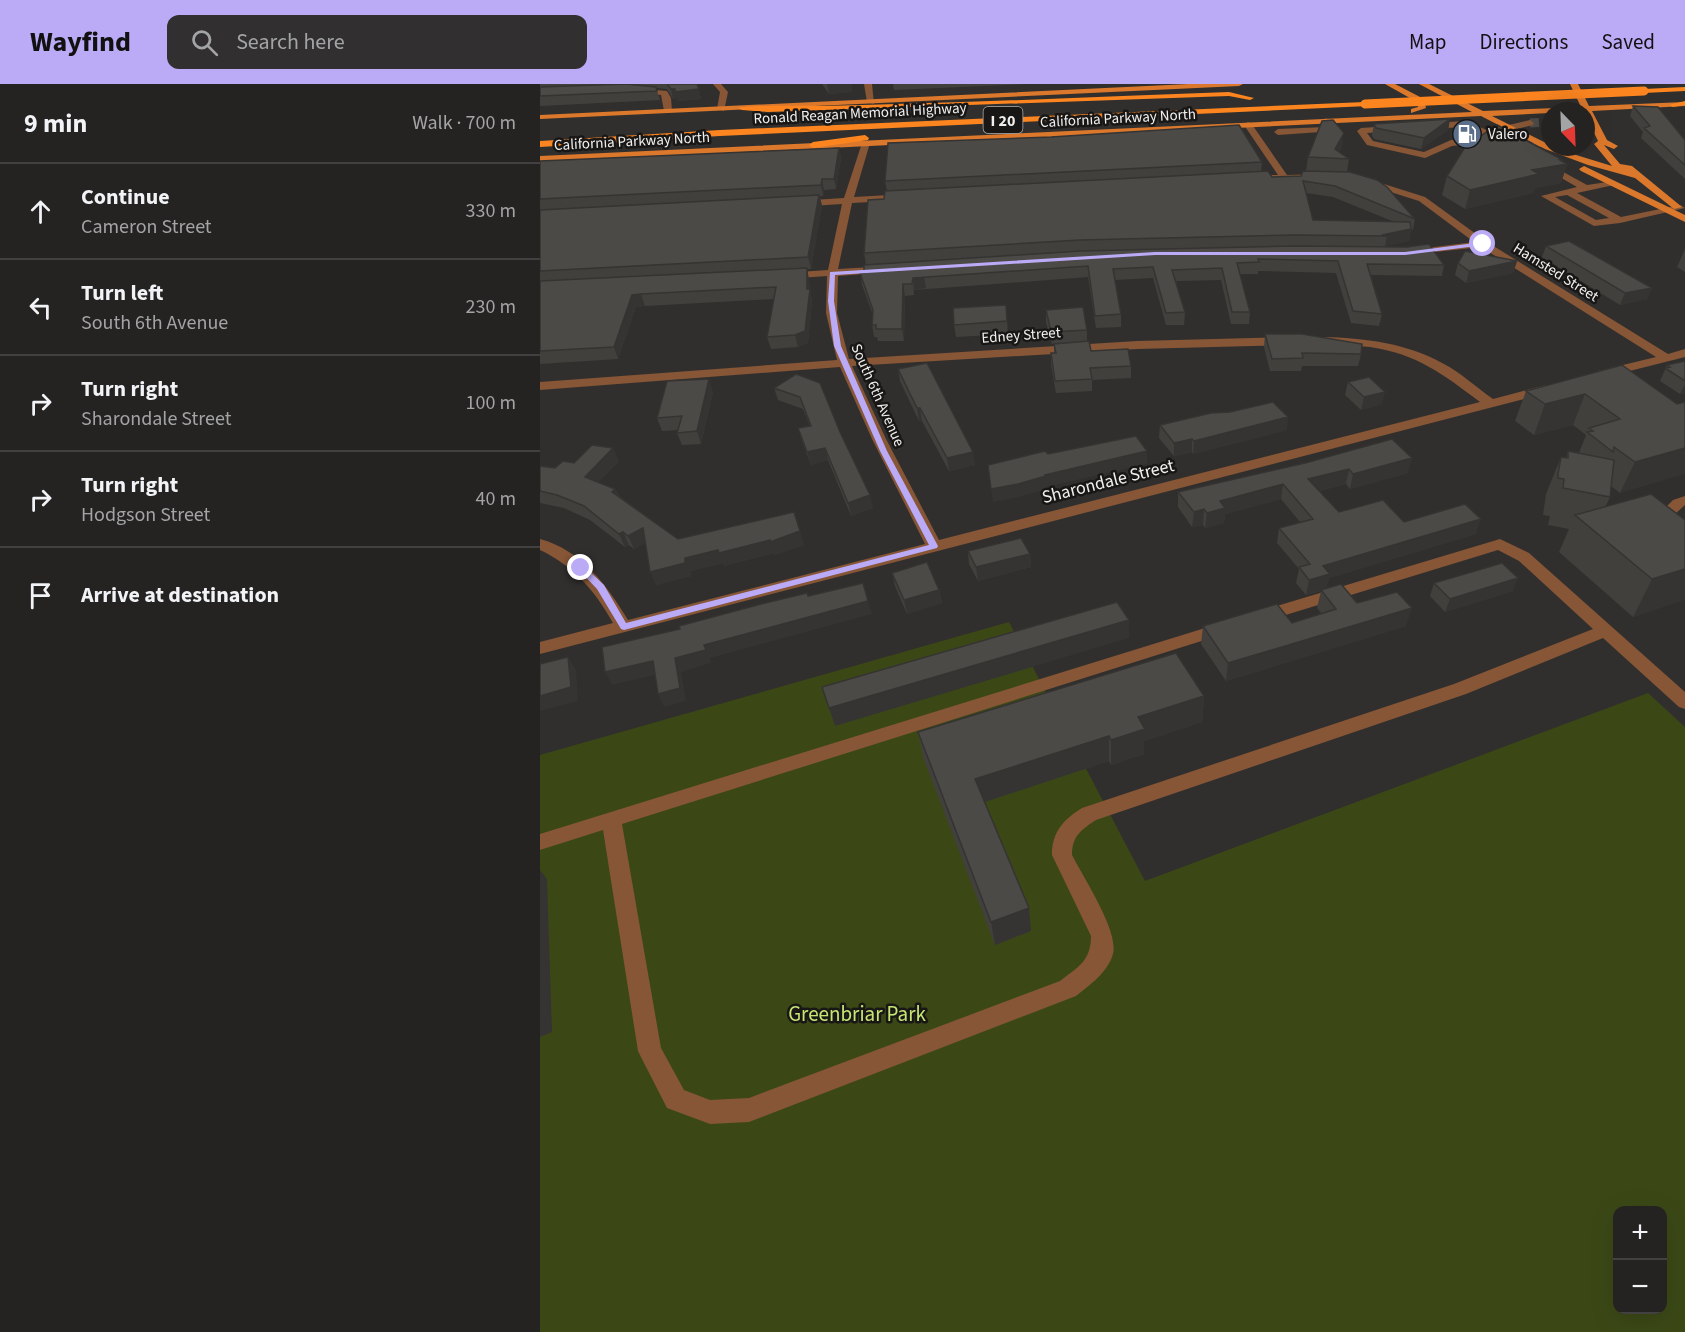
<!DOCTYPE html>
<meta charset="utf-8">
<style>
:root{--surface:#252322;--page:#312f2f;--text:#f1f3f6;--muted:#a3a4a5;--line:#424040;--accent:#bbaaf6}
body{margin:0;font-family:"Source Sans 3",sans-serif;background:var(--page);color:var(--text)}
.controls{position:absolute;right:18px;bottom:18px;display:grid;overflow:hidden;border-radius:12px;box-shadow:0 6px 24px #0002}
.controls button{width:54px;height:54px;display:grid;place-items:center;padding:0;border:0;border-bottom:2px solid var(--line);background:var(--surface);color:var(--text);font:30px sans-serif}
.compass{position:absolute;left:1001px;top:18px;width:54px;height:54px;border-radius:50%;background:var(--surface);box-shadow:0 6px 24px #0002;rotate:157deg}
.stop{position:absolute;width:18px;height:18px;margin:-14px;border:4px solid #bbaaf6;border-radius:50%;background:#fff}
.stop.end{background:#bbaaf6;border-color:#fff;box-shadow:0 2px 6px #0008}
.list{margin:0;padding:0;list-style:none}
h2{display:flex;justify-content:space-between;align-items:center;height:78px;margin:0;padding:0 24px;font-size:26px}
h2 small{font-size:20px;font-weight:400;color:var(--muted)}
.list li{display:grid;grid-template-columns:39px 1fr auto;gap:18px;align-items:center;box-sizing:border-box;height:96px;padding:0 24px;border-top:2px solid var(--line)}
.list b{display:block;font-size:22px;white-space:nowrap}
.list p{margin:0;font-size:20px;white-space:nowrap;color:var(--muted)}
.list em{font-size:20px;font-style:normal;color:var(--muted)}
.icon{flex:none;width:33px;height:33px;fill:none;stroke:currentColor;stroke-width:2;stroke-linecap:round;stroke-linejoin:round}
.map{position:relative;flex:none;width:1145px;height:1248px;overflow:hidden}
header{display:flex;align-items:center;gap:36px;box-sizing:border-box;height:84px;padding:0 30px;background:var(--accent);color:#111}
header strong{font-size:28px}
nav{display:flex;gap:33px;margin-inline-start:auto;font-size:21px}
.search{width:420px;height:54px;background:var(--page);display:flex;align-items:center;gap:15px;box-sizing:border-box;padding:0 21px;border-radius:12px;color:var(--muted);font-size:22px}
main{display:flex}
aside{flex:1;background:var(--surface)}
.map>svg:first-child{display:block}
.green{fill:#3b4816;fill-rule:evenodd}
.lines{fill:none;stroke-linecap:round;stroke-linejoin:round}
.minor-tunnel{stroke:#4e4c4a;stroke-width:9;stroke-dasharray:9 4.5;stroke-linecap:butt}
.minor{fill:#865636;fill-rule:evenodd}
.major{fill:#db782c;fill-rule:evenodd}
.highway{fill:#fc8520;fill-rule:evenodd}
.highway-bridge{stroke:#fc8520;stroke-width:9}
.wall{fill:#41403d;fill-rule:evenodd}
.shaded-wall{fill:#353432}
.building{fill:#4c4a47;stroke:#353432;stroke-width:1.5}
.route{fill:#bbaaf6}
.labels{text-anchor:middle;stroke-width:5;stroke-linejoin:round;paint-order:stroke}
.far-street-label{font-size:15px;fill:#f1f0ef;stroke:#181716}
.far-poi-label{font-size:15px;fill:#f1f0ef;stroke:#181716;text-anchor:start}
.shield{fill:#181716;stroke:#b0afae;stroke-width:1.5}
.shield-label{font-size:16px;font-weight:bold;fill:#f1f0ef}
.street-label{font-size:18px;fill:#f1f0ef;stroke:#181716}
.near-park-label{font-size:21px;fill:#c6e573;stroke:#181716}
</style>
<header>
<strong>Wayfind</strong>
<div class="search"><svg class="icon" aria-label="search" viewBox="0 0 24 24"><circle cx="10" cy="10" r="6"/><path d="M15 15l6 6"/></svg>Search here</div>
<nav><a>Map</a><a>Directions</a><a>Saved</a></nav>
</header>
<main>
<aside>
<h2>9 min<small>Walk · 700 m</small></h2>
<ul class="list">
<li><svg class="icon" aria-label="ahead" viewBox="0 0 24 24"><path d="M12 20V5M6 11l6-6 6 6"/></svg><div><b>Continue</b><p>Cameron Street</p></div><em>330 m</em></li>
<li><svg class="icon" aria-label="left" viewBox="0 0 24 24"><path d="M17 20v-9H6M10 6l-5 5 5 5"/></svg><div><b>Turn left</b><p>South 6th Avenue</p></div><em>230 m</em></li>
<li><svg class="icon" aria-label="right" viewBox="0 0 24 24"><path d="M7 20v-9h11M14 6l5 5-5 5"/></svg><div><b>Turn right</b><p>Sharondale Street</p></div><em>100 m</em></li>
<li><svg class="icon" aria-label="right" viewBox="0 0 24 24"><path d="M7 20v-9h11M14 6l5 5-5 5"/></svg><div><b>Turn right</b><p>Hodgson Street</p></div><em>40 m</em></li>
<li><svg class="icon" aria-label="arrive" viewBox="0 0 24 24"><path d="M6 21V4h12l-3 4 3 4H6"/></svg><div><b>Arrive at destination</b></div></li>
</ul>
</aside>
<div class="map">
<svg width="1145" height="1248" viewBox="0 0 1145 1248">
<rect width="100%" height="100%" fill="#312f2d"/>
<path class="green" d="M469,538L605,797L1108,609L1145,643V1248H0V671ZM1078,1126H1122V1226H1078Z"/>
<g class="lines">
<path class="minor-tunnel" d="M990,39L1010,38"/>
<path class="minor" d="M173,0H181L188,8L184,27L177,25L180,8Z
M324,0H332L334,20L327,18Z
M94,4L127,7L131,14L132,27L128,29L124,27L121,11L91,8L90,6Z
M786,34L795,43V47L738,51L734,48L738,45L786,43L782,37Z
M990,36L994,39L993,41L955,50L957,52L956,57L912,62L885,74L827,61L817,47L821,44L924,37L947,46ZM923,43L948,53L911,56L884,68L833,57L827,49Z
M708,38L711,39L747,91L780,90L783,91V95L706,96L704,94L709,91H738L704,41Z
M326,56L330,59L314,113L367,110L372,113L367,116L312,119L298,185L349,182L354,185L349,188L298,192L297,229L309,275L597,257L747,253L753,257L747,261L597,265L312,282L346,355L399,456L940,318C903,290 877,270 830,263C813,261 795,263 779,260V254L783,253C824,254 867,259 904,280C921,289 936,303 953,315L1006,301L1012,305L1011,308L0,570V558L73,539C55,507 34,482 0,466V455C41,466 67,501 88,536L385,460L332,355L300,283L0,306V298L297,276L286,229L287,192L244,195L239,192L244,189L288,186L302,120L256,123L251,120L256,117L304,114L322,59Z
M1001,57L1005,60L1004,62L983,66L1047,101L1074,97V101L1037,109L1081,133L1140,121L1145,124L1080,139L1054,142L1001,112L1037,103L971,65ZM1027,111L1069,134L1056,136L1015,113Z
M825,94L885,113L947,158L1128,270L1145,265V273L1062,294L1058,293L1056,290L1058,287L1116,273L941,163L867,171L866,169L871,166L934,158L879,117L822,99L820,97Z
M1145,412V421L1135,430L1139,440L1145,445V458C1131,454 1124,442 1120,429L1133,416Z
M960,455L989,469L1145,608V625L1139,623L1063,554L926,610L556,736C541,746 532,752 532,771C543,793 579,847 573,870C568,888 550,901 536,912L209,1038L170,1040L127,1024L102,975L98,967L63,746L0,766V750L678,540H690L692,544L690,548L82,740L121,964L144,1006L170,1016L209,1014L520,897C538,883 551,877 551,852L512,771C512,748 523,736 542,724L914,600L1053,545L979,477L958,466L719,539L713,537L711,533L713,529Z"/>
<path class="major" d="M649,0H703L699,2L0,35V31Z
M845,0H855L884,15L886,24L871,29V25L878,23L877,18Z
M879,0H889L943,27L1041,23L1030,0H1038L1049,22L1145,18V22L1052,27L1067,56L1078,62L1074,65L1064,61L1080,80L1092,82L1142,123L1134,125L1095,94L1048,81L1005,65L941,32L0,78V72L932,28ZM1010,27H1046V32L1058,57L1054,60L1072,82L1010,63V61L952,32L1010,29Z
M1044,82L1145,131V138L1041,87L1039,85Z"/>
<path class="highway" d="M1145,3V7L1104,9L1100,7L1104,5Z
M689,8L714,14L710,16L689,12L228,28L202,26L198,24C203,21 271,22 283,22C419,19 554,13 689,8Z
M1145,17V21L1133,23L1129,21Z
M825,18L829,20L828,22L180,52L0,63V57L180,46Z
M325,51L329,54L328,56L273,64L269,61L273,58Z"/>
<path class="highway-bridge" d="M825,20L1104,7"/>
</g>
<path class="wall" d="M0,0H157L161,15L138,17L137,15H133L127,5L116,4L120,16L0,22Z
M282,0H311L312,8L289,10Z
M353,0H487L354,6Z
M1093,22L1145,56V95L1101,54L1103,48L1090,32Z
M910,35L908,46L881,65L834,55L832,51L834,40Z
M802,63L799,68L809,75L807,88L875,135L873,146L871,145L869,157L845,162V163L904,181L902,192L831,191L842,230L839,242L811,239L796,189L718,187V190H700L710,228L709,240H691L681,196L636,197L645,228L644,241H626L613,194L575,196L581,230V243L556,244L548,193L374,206V211L365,212L364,257H338L337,253H334L332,241L333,231L322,201L320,189H324L326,181L324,169L347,107L345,97L722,78L721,88L732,93L761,92L766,87L768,73ZM766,109L793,113L852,137L773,136Z
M299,64L301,74L296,105L284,106L283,112H280L282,122L271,185H267L269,196L270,205L272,217L268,259L258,263L231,265L227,253L234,215L105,222L96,223L78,275L0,280V77Z
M1022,78L1027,80L1021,99L995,104L993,109L925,125L902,111L907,92Z
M1006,162L1112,204L1107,215L1080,221L1002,173Z
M1145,165V188L1137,183Z
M977,177L973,189L926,199L915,191L918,179Z
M466,221L468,250L416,253L414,241Z
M506,226L547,246V258L551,267L591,282V294L552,296V307L516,309L511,281V269H514V260L520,259L512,260L506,238Z
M725,250L821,270L818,282H762L761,287H730L724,263Z
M1145,277V309L1140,310L1120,297L1127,281Z
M1082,281L1137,320L1080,409L1071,402L1070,413L1066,422L1145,436V515L1093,533L1019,468L1029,445L1008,441L1010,432L1003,431L1006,410L1021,373L1026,374L1028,367L1039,369L1046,351L1033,341L994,351L975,337L986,307Z
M358,285L435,381L409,387L382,337H379L360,297Z
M256,290L300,348L333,424L311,432L288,376L271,381L262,357L258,344L270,342L263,325L238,316L234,304Z
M808,298L842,320L821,326L805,311Z
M173,308L161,360L142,361L137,349L138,346L122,347L117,334Z
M620,341L747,346L653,370L652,368L634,372L619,354Z
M79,377L58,398L75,405L79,412L138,455L264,461L234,471V469L184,482L183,479L150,487L151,492L116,501L105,459L94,465L89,461L85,463L50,436L24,424L0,419V382L15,384L34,379Z
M765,379L868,389L810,405L806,400L779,407L799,428L936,450L789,494L786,505L866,542L686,597L661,560L663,542L752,539L782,530L777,524L781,507L766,511L756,499L759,485L737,459L739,444L760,438L741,415L685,430L684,439L665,444L663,441L652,443L638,423V408Z
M428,467L490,470L491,483L438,497L429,480Z
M352,489L399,506L402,519L367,530L355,502Z
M894,499L973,507L905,528L890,512Z
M664,612L662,638L604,657V670L571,681L569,677L444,718L491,847L455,861L383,673L378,648Z"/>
<path class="shaded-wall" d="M287,0H311L312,8L289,10Z
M131,5H159L161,15L138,17L137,15H133Z
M910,35L908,46L881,65L884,54Z
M804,49L802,63L795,74V65Z
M299,64L301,74L296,105L294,95Z
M1020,76H1023L1021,81L1027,80L1021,99L995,104L993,109L925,125L930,106L992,86Z
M282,95L284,106L283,112L281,101Z
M279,111L282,122L271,185L268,173Z
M871,145L869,157L845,162L847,152L842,151Z
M977,177L973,189L926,199L929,187Z
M267,184L269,196L270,206L272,217L268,259L258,263L255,251L267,205Z
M384,192L386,204L374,206V211L373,194Z
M363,200L365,212L364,257L362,245Z
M1112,204L1107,215L1080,221L1085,209Z
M101,210L105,222L96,223L78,275L74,263L92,211Z
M169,295L173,308L161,360L157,347Z
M1145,300V309L1140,310Z
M845,308L842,320L821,326L824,313Z
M1045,310L1033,341L994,351L1005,320Z
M377,324H380L382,337H379Z
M748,333L747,346L653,370L654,357Z
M652,355V368L634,372V359Z
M73,364L79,377L51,406L45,393Z
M285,364L288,376L271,381L267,368Z
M1145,364V390L1080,409L1095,378Z
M607,367V380L506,403V405L479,413L453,418L451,405L505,391Z
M433,368L435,381L409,387L407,374Z
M872,374L868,389L810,405L813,390Z
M809,385L806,400L766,410L768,395Z
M743,400L741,415L685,430L684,439L665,444L667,429L680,417Z
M75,405L81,418L72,408Z
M330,411L333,424L311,432L308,419Z
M664,425L663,441L652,443L654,428Z
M941,435L936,450L789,494L786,505L766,511L769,496L783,482Z
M103,444L109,457L94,465L88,452Z
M260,447L264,461L234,471V469L184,482L183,479L150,487L151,492L116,501L110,488L145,474Z
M83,448L89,461L85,463L79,450Z
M490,470L491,483L438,497L436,483Z
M1145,485V515L1093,533L1112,495Z
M978,494L973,507L905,528L910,515Z
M399,506L402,519L367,530L364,516Z
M328,517L332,530L170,574L171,579L141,588L146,617L124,623L118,610L135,574L164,561Z
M872,524L866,542L686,597L688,579Z
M589,536V554L295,642L289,624Z
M28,573L36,586L38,617L0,627V612Z
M113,577L119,590L72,601L65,588Z
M664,612L662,638L604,657V670L571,681V656L598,633Z
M569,652V677L439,720L435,695Z
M0,786L7,795L12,948L0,953Z
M489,824L491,847L455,861L451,838Z"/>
<path class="building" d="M86,0L116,3L117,7L0,12V3Z
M127,0H157L159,5L135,8V5H131Z
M1093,22L1118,23L1145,56V81L1104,44L1110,42Z
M910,35L884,54L836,44L834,40Z
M793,36L804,49L795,65L809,75L768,73L782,37Z
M699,41L722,78L345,97L348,59L511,53Z
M957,41L1023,76H1020L1027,80L992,86L999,90L930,106L907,92L925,63Z
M299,64L294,95H282L281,101L0,115V77Z
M728,87L732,93L761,92L763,87L810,88L837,96L847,103L875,135L795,102L763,97L773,136L870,138L871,145L842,151L847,152L755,151L540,156L324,169L328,116L344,115L345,107Z
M279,111L268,173L0,187V126Z
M1029,157L1112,204L1085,209L1006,162Z
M889,160L904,181L827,180L842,230L813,227L798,177L718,175L719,178L697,179L710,228H692L682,184L632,186L645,228L626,229L613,183L573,185L581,230L555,232L548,182L373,194L372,200H363L362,245H336V241H332L333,226L320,189H324V181L540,167L756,162L867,163Z
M925,167L977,177L929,187L918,179Z
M267,184V205H270L265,247L255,251L227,253L236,203L101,210L92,211L74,263L0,267V197Z
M466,221L467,237L414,241L413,224Z
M543,223L547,246L511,248L506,226Z
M725,250H762L822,260L821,270L762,269L763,274L732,275Z
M549,257L551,267L588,265L591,282L550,284L552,295L515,297L511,269H516L514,260Z
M1145,277V297L1125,284L1130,283L1127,281Z
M387,279L433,368L407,374L380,324H377L358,285Z
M1082,281L1137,320L1145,318V364L1095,378L1074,363L1073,368L1047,348L1053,347L1049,344L1080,335L1045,310L1005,320L986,307Z
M256,290L280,299L300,348L330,411L308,419L285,364L267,368L258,344L271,342L260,313L234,304Z
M829,293L845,308L824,313L808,298Z
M169,295L157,347L137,349L142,332L117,334L127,297Z
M733,318L748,333L654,357L652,355L634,359L620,341L671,329L690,328Z
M596,352L607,367L505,391L506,392L478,400L451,405L448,381L505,367L508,370Z
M852,355L872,374L813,390L809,385L768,395L799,428L843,416L864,438L925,420L941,435L783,482L790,490L769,496L759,483L770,480L739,444L773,435L743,400L680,417L685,424L667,429L664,425L654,428L638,408L765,379Z
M52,361L73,364L45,393L75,405L72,408L138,455L254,428L260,447L230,458V456L179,469L178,466L145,474V479L110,488L103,444L88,452L83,448L79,450L44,422L17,411L0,407V382L15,384L23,377L34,379Z
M1028,367L1074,376L1070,413L1023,404L1024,395L1018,394V390L1021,373L1028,374Z
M1111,410L1145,436V485L1112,495L1035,431Z
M481,454L490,470L436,483L428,467Z
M387,478L399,506L364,516L352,489Z
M962,479L978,494L910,515L894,499Z
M323,499L328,517L164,561L166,566L135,574L140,604L118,610L113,577L65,588L62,563L140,545L139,542L221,520L267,509L268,512Z
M801,500L817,519L857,508L872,524L688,579L663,542L737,520L752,539L796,525L781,506Z
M577,518L589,536L289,624L282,603Z
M636,569L664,612L598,633L605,645L571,656L569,652L435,695L489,824L451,838L378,648Z
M28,573L31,603L0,612V580Z"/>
<path class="route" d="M943,158L945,161L865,171H615L295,191L294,217L301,262L347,367L398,462L397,464L84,546L81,545L57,505L37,484L44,482L64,501L86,539L389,461L340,367L294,262L288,217L290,188L615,168H865Z"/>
<defs>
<g id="fuel-disc" transform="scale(1.5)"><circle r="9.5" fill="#5c6f8a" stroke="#181716"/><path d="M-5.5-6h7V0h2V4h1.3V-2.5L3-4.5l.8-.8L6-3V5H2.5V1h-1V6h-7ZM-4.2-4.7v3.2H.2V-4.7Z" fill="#fff"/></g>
</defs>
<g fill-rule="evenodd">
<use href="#fuel-disc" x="927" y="50"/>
</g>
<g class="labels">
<g class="far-street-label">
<text transform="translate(320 29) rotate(-3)" y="5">Ronald Reagan Memorial Highway</text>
<text transform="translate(578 34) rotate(-3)" y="5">California Parkway North</text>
<text transform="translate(92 57) rotate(-3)" y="5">California Parkway North</text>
<text transform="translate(1016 188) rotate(32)" y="5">Hamsted Street</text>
<text transform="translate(481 251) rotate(-4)" y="5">Edney Street</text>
<text transform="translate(338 311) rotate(66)" y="5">South 6th Avenue</text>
</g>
<g class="far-poi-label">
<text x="948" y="55">Valero</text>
</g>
<rect class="shield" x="443.5" y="23" width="39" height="26" rx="4.5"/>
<g class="shield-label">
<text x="463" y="42">I 20</text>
</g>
<g class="street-label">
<text transform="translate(568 397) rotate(-14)" y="6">Sharondale Street</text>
</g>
<g class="near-park-label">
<text x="317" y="937">Greenbriar Park</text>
</g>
</g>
</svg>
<div class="controls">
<button>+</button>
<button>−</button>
</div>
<svg class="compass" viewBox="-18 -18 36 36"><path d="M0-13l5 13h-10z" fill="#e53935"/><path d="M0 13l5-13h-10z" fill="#a3a4a5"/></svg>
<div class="stop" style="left:943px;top:160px"></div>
<div class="stop end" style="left:41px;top:484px"></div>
</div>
</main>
